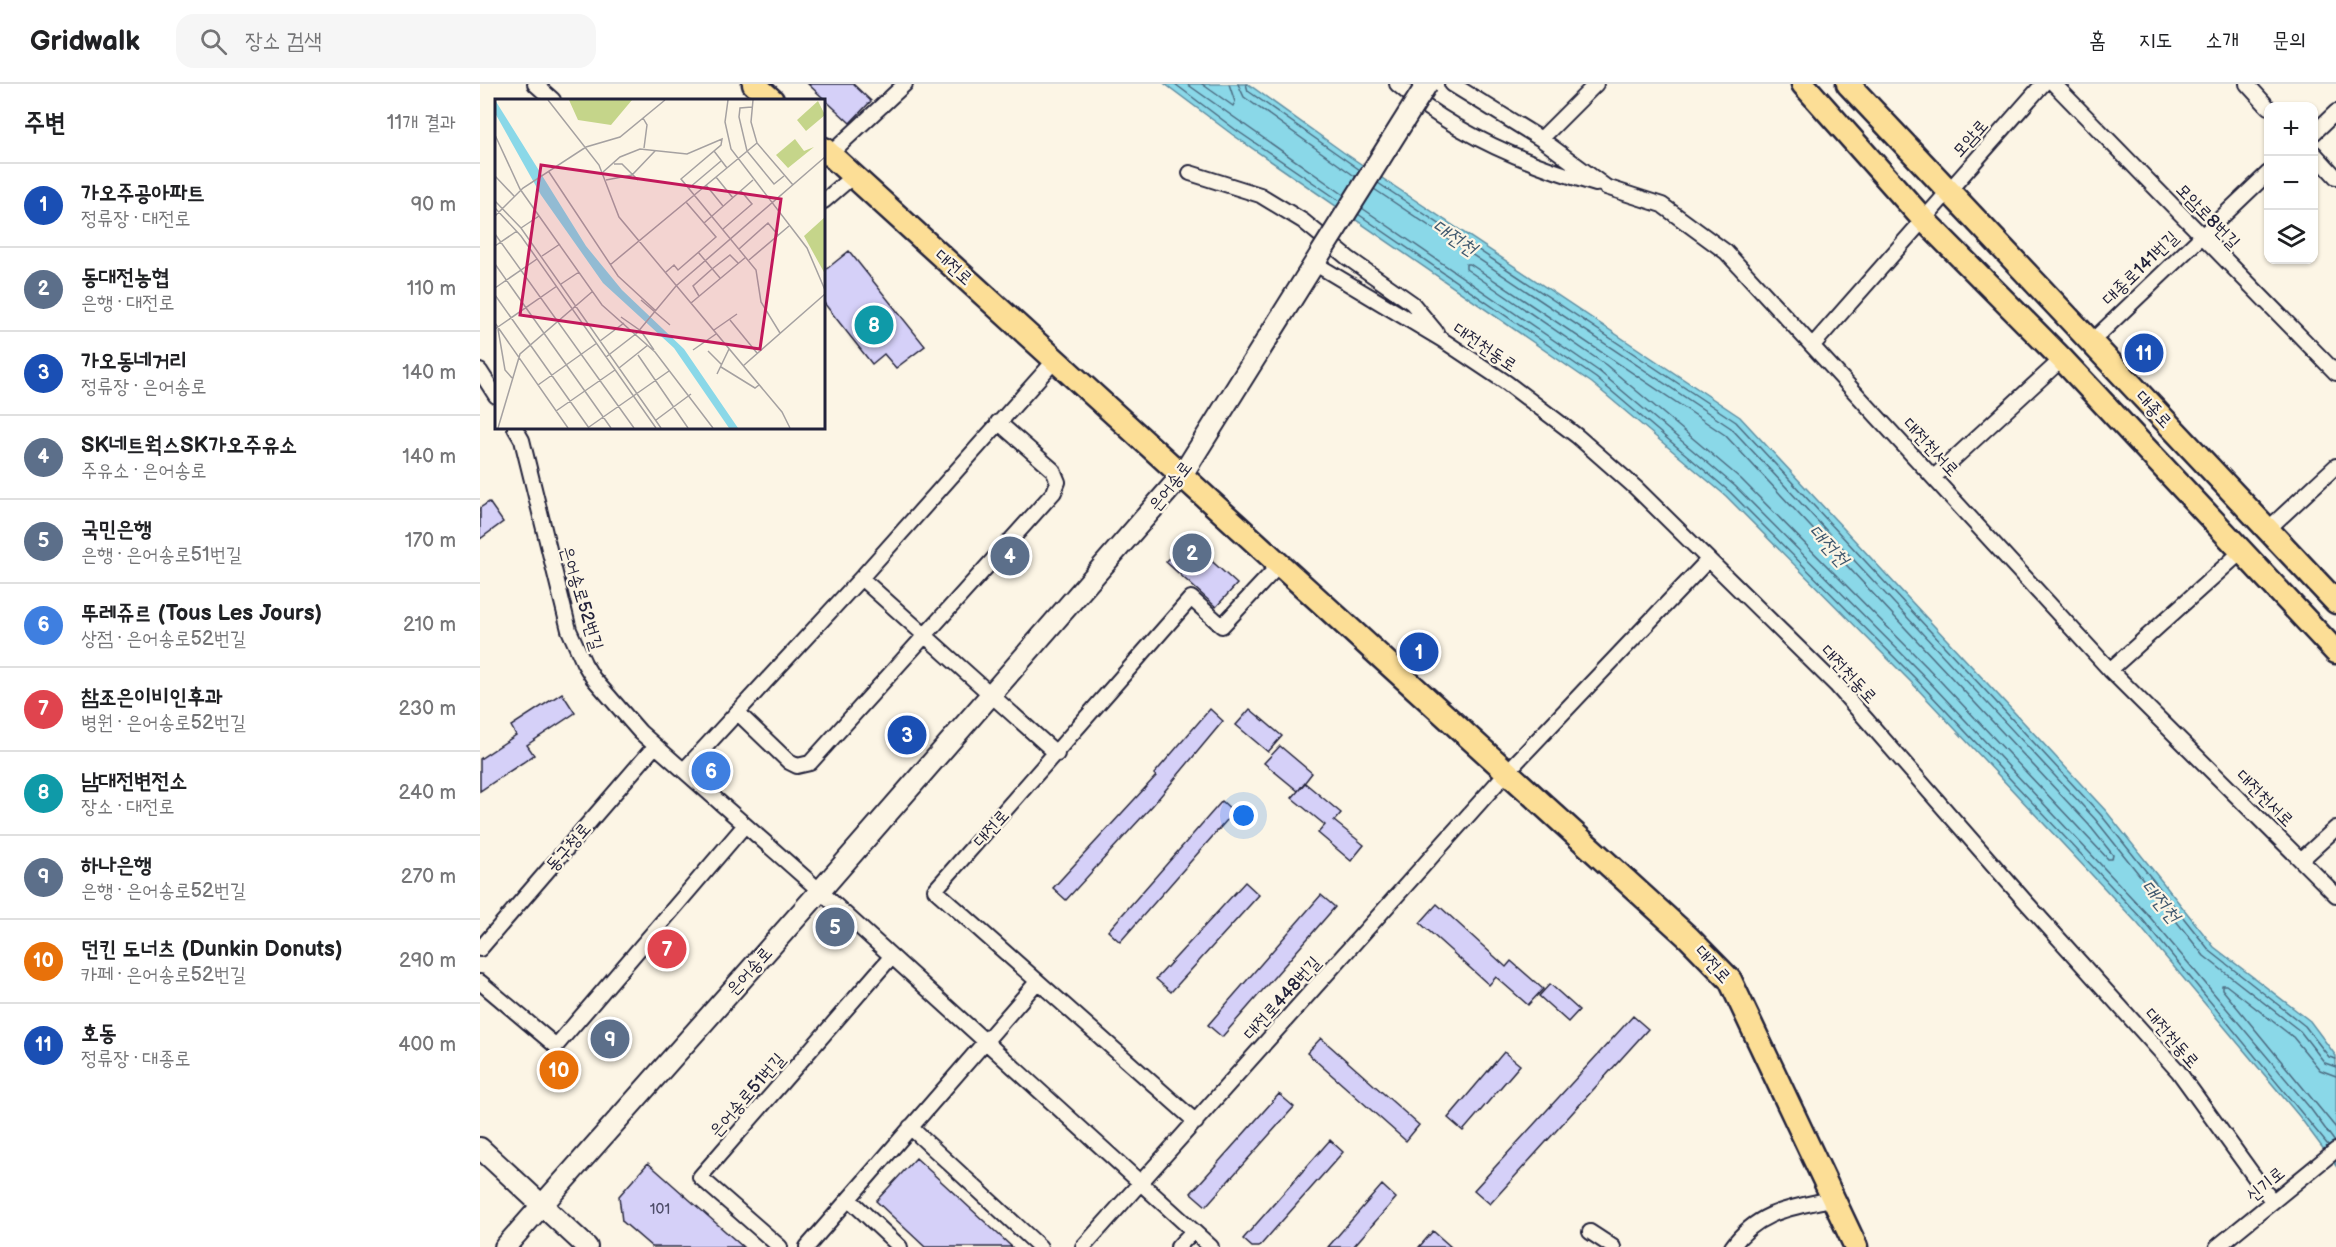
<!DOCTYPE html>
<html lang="ko">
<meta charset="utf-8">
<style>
:root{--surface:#fff;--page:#f6f6f6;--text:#202124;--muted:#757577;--line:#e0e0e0;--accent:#ea580c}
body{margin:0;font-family:"Balsamiq Sans","Poor Story",sans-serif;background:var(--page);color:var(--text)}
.controls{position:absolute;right:18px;top:18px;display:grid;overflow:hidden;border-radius:12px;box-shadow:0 2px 4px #0004}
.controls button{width:54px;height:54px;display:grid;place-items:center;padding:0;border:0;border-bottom:2px solid var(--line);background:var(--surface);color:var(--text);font:30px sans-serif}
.you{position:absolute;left:764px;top:732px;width:21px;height:21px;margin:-15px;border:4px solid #fff;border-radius:50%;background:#1a73e8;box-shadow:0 0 0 9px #1a73e833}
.badge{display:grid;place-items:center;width:39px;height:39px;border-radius:50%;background:var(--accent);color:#fff;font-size:20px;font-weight:700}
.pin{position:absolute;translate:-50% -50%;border:3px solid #fff;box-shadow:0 2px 6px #0006}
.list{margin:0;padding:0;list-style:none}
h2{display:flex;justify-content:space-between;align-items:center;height:78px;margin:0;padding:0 24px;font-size:26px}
h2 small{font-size:20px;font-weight:400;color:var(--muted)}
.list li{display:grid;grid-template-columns:39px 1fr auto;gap:18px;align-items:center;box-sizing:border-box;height:84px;padding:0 24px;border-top:2px solid var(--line)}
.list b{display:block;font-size:22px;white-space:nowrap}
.list p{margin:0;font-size:20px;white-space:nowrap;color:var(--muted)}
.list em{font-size:20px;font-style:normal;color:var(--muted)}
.icon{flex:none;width:33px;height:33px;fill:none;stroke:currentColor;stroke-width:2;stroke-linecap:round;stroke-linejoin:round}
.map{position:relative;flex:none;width:1856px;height:1163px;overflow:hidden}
header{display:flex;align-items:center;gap:36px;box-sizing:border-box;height:84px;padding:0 30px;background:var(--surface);border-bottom:2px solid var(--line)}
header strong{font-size:28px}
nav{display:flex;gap:33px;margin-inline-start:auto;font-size:21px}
.search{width:420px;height:54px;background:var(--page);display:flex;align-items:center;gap:15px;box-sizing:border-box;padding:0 21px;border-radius:18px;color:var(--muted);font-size:22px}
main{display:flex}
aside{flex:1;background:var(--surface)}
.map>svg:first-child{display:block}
.water{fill:#8ad8e8;stroke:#608fa3;stroke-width:1.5}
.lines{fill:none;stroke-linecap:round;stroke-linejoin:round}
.shore{stroke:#4c6b80;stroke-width:1.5}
.building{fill:#d5d0f8;stroke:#22223b;stroke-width:1.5}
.street-casing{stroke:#22223b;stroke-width:18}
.secondary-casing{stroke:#22223b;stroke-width:24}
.primary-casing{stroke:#22223b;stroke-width:27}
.street{stroke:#fcf5e5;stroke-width:14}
.secondary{stroke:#fcf5e5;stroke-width:20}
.primary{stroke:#fcde96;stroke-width:22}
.secondary-bridge-casing{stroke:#22223b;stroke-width:24;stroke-linecap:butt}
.secondary-bridge{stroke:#fcf5e5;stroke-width:20}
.labels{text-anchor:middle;stroke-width:4.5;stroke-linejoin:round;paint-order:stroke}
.number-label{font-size:15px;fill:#4f4e6a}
.street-label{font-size:18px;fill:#22223b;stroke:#fcf5e5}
.water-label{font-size:20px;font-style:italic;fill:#41596f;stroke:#fcf5e5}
.inset-road{fill:none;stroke:#a5a1a1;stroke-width:1.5}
.view{fill:#c2185b;fill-opacity:0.15;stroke:#c2185b;stroke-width:3}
.inset-edge{fill:none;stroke:#22223b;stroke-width:3}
</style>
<header>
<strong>Gridwalk</strong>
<div class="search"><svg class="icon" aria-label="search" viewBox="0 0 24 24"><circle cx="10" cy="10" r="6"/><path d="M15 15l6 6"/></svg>장소 검색</div>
<nav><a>홈</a><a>지도</a><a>소개</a><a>문의</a></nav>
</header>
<main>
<aside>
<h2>주변<small>11개 결과</small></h2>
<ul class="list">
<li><span class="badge" style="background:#1a4fb4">1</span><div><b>가오주공아파트</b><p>정류장 · 대전로</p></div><em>90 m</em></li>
<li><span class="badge" style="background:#5c6f8a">2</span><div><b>동대전농협</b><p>은행 · 대전로</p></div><em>110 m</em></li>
<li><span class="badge" style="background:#1a4fb4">3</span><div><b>가오동네거리</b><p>정류장 · 은어송로</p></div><em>140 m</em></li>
<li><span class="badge" style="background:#5c6f8a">4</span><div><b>SK네트웍스SK가오주유소</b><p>주유소 · 은어송로</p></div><em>140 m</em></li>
<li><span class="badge" style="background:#5c6f8a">5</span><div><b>국민은행</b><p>은행 · 은어송로51번길</p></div><em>170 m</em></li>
<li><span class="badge" style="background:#3f7fe0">6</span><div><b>뚜레쥬르 (Tous Les Jours)</b><p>상점 · 은어송로52번길</p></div><em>210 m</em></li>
<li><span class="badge" style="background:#e0444e">7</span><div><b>참조은이비인후과</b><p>병원 · 은어송로52번길</p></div><em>230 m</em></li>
<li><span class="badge" style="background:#0f9aa8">8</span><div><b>남대전변전소</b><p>장소 · 대전로</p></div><em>240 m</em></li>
<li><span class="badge" style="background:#5c6f8a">9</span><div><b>하나은행</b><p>은행 · 은어송로52번길</p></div><em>270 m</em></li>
<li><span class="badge" style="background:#e8710a">10</span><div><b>던킨 도너츠 (Dunkin Donuts)</b><p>카페 · 은어송로52번길</p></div><em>290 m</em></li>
<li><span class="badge" style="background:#1a4fb4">11</span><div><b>호동</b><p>정류장 · 대종로</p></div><em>400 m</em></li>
</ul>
</aside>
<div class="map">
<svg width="1856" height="1163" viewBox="0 0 1856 1163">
<rect width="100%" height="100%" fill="#fcf5e5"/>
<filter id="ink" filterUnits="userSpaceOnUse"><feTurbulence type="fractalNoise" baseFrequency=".0167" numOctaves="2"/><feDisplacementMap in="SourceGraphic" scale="12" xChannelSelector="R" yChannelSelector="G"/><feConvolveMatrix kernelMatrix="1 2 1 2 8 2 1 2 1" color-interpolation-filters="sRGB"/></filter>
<g filter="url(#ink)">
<path class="water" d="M685,0H768L863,68L1260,333L1626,727L1734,863L1830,937L1856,972V1082L1819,1032L1658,840L1431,598L1246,412L1112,299L753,51Z"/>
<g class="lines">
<path class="shore" d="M695,0L756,46L860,117
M707,0L864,111
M722,0L753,22L755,18L749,0
M758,0L764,13L876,93
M766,0L768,7L880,86
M898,99L1256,338L1621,731L1730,867L1825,942L1849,973L1856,975
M894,105L1251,344L1615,735L1724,872L1820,947L1845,979L1856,983
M882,124L1120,288L1255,402L1441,589L1668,831L1830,1024L1855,1058
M878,130L1116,294L1250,408L1435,594L1663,836L1848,1061
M986,180H990L1245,351L1609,741L1633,771L1632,775H1628L1447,583L1261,395L1126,281L986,185Z
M1856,992L1840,986L1813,953L1746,901H1742V905L1856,1044"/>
</g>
<path class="building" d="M328,0H373L391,17L370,39Z
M369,167L445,262L416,284L404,270L392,280L344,219V187Z
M9,418L23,438L0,455V424Z
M703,460L715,462L757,500L736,523L686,478Z
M82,609L95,629L47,661L54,671L0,707V675L36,651L31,642Z
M730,625L743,637L673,721L586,816L573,804L676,692L674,690Z
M770,625L802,652L788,668L756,641Z
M800,662L832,689L818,707L784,679Z
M825,699L861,729L854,737L884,761L871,777L838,749L845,741L812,714Z
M742,717L754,728L640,858L628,847Z
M765,798L779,811L691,908L676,895Z
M841,811L855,823L742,953L728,941Z
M957,820L1026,883L1031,877L1063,905L1048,921L1016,893L1009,901L940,839Z
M1070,900L1099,926L1088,938L1059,912Z
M1153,932L1168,945L1010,1120L994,1106Z
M841,954L939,1041L926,1057L827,969Z
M1024,968L1040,981L983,1047L968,1034Z
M799,1010L814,1023L726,1122L711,1109Z
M850,1056L863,1068L779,1163H772L763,1155Z
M436,1074L532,1163H445L396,1117Z
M168,1079L263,1163H172L142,1137L139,1112Z
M902,1101L916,1114L873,1163H848Z
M953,1147L971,1163H939Z"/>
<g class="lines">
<g class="street-casing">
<path id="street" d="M55,0L73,16
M917,0C972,48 1046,80 1116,100
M972,0L1061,55L1126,103L1182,121L1246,168L1630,586L1856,811
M1574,0L1856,289
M1767,0L1788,23
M1834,49L1856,28
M1061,55L1116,0
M1834,69L1856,93
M349,71L425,0
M710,89L780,111L823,137L868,174L932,219L956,248
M344,117L373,92
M834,179L961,255L1027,299L1097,352L1156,404L1356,601L1544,816L1698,987L1792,1117
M1611,258L1788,89
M1333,261L1563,0
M0,287L16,312
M35,344L42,356L89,546L104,579L113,594L160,648L340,807L731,1163
M1454,393L1582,275
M1787,446L1856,382
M381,494L577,670
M1630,586L1762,467
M257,628L309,678L317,682L330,679L574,408L578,398L573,386L518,338
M204,686L381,494L576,275
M1821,776L1856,744
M0,865L175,662
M0,898L76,962L265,741
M716,1038L455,806L711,514L742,542L800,480
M430,1043L560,1163
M369,1115L420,1163
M1110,1148L1133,1163
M300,1163L220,1093L411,873
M327,1163L557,898
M603,1163L1027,688L1228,476
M698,1163L713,1147
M1252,1163C1278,1127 1310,1124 1351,1115
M1737,1163L1856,1066"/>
</g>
<g class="secondary-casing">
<path id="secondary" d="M0,1064L107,1163
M25,1163L340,807L702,391L839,172"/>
</g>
<g class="primary-casing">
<path id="primary" d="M274,0L292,16
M1323,0L1443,135L1582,275L1856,568
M1368,0L1856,518
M344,65L1209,854L1250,896L1376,1163"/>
</g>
<use href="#street" class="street"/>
<use href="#secondary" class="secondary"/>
<use href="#primary" class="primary"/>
<g class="secondary-bridge-casing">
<path id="secondary-bridge" d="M839,172L947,0"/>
</g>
<use href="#secondary-bridge" class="secondary-bridge"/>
</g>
</g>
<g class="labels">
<g class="number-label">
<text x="180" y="1130">101</text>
</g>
<g class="street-label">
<text transform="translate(1490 54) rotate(-48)" y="6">모암로</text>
<text transform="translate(1728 132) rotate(46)" y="6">모암로8번길</text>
<text transform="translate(474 183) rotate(42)" y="6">대전로</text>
<text transform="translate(1660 184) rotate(-44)" y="6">대종로141번길</text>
<text transform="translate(1005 263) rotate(34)" y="6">대전천동로</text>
<text transform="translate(1674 325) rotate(47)" y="6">대종로</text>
<text transform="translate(1451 363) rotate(47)" y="6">대전천서로</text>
<text transform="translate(690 402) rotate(-52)" y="6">은어송로</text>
<text transform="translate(102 514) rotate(73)" y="6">은어송로52번길</text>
<text transform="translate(1369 590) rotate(47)" y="6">대전천동로</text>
<text transform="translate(1785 714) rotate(45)" y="6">대전천서로</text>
<text transform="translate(511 744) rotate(-48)" y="6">대전로</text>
<text transform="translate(88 763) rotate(-49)" y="6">동구청로</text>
<text transform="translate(1233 880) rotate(48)" y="6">대전로</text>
<text transform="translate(269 887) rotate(-48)" y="6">은어송로</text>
<text transform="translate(802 914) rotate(-48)" y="6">대전로448번길</text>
<text transform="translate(1692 954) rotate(49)" y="6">대전천동로</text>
<text transform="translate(267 1011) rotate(-49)" y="6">은어송로51번길</text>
<text transform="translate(1785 1100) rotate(-39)" y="6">신기로</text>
</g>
<g class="water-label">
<text transform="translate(975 153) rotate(34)" y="7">대전천</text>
<text transform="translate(1349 461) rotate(47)" y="7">대전천</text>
<text transform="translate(1681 817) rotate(50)" y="7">대전천</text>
</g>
</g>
<g transform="translate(15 15)">
<rect width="330" height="330" fill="#fcf5e5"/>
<path d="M74,1H137L116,26L83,21ZM323,2L330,16L311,32L302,21ZM300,40L309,52L319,48L293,69L281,56ZM330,118V175L309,137Z" fill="#c5d58a"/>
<path d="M0,1L91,147L127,191L189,250L243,329H234L179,249L108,184L46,96L0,14Z" fill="#8ad8e8"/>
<path class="inset-road" d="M53,1L104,66L124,118L287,313L295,329M233,1L230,23L236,50L312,149L330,191M258,1L256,23L262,44L298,86M257,8L245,9L244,18L252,52L279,85L289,77M148,19L152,26L149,49M0,36L25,90L107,206L160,253L218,329M219,52L232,69M119,65H127L143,81M54,73L123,177L161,212M108,73L125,58L145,50L192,55L227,40L226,46L186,80L261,171L266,203L285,234M0,77L19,97M221,78L238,99M111,81L137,76L160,52M211,86L228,107M194,89L226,62M0,102L26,129L166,329M0,109L26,137L161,329M0,117L28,89L91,48L125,38L170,1M209,124L258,81M26,129L44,117M228,130L257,105L246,92M0,135L139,329M0,147L22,132M244,150L273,124L283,136M203,153L225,179M47,157L65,145M254,161L294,127M0,165L116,329M115,166L262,44M171,173L179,166L183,171L221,138L191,103M66,185L84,173M0,189L42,160M0,196L94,329M204,197L198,187L217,170L235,156L243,164M146,201L175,226M196,204L251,158M126,218L146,232L159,251M235,221L262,254M0,224L73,329M0,230L62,187M3,230L10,271L17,279M219,231L242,215M105,242L129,224M198,251L221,235M213,252L227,266M143,256L193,329M111,258L142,234L181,187L330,58M248,267L330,195M226,268L260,289L264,286M124,269L153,246M222,275L234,250M43,286L102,244M61,312L120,271M161,321L196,295M94,328L174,272M3,329L25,255L98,192"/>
<path class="view" d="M46,66L286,100L265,250L25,216Z"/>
<rect width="330" height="330" class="inset-edge"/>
</g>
</svg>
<div class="controls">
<button>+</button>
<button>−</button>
<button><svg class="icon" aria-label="layers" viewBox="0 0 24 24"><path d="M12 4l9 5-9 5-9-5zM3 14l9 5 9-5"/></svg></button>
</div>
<div class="you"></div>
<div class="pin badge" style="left:939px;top:568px;background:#1a4fb4">1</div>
<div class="pin badge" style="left:712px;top:469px;background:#5c6f8a">2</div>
<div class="pin badge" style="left:427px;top:651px;background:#1a4fb4">3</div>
<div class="pin badge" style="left:530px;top:472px;background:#5c6f8a">4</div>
<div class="pin badge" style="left:355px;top:843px;background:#5c6f8a">5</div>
<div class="pin badge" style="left:231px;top:687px;background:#3f7fe0">6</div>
<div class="pin badge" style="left:187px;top:865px;background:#e0444e">7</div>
<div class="pin badge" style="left:394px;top:241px;background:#0f9aa8">8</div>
<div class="pin badge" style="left:130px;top:955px;background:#5c6f8a">9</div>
<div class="pin badge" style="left:79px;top:986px;background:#e8710a">10</div>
<div class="pin badge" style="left:1664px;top:269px;background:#1a4fb4">11</div>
</div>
</main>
